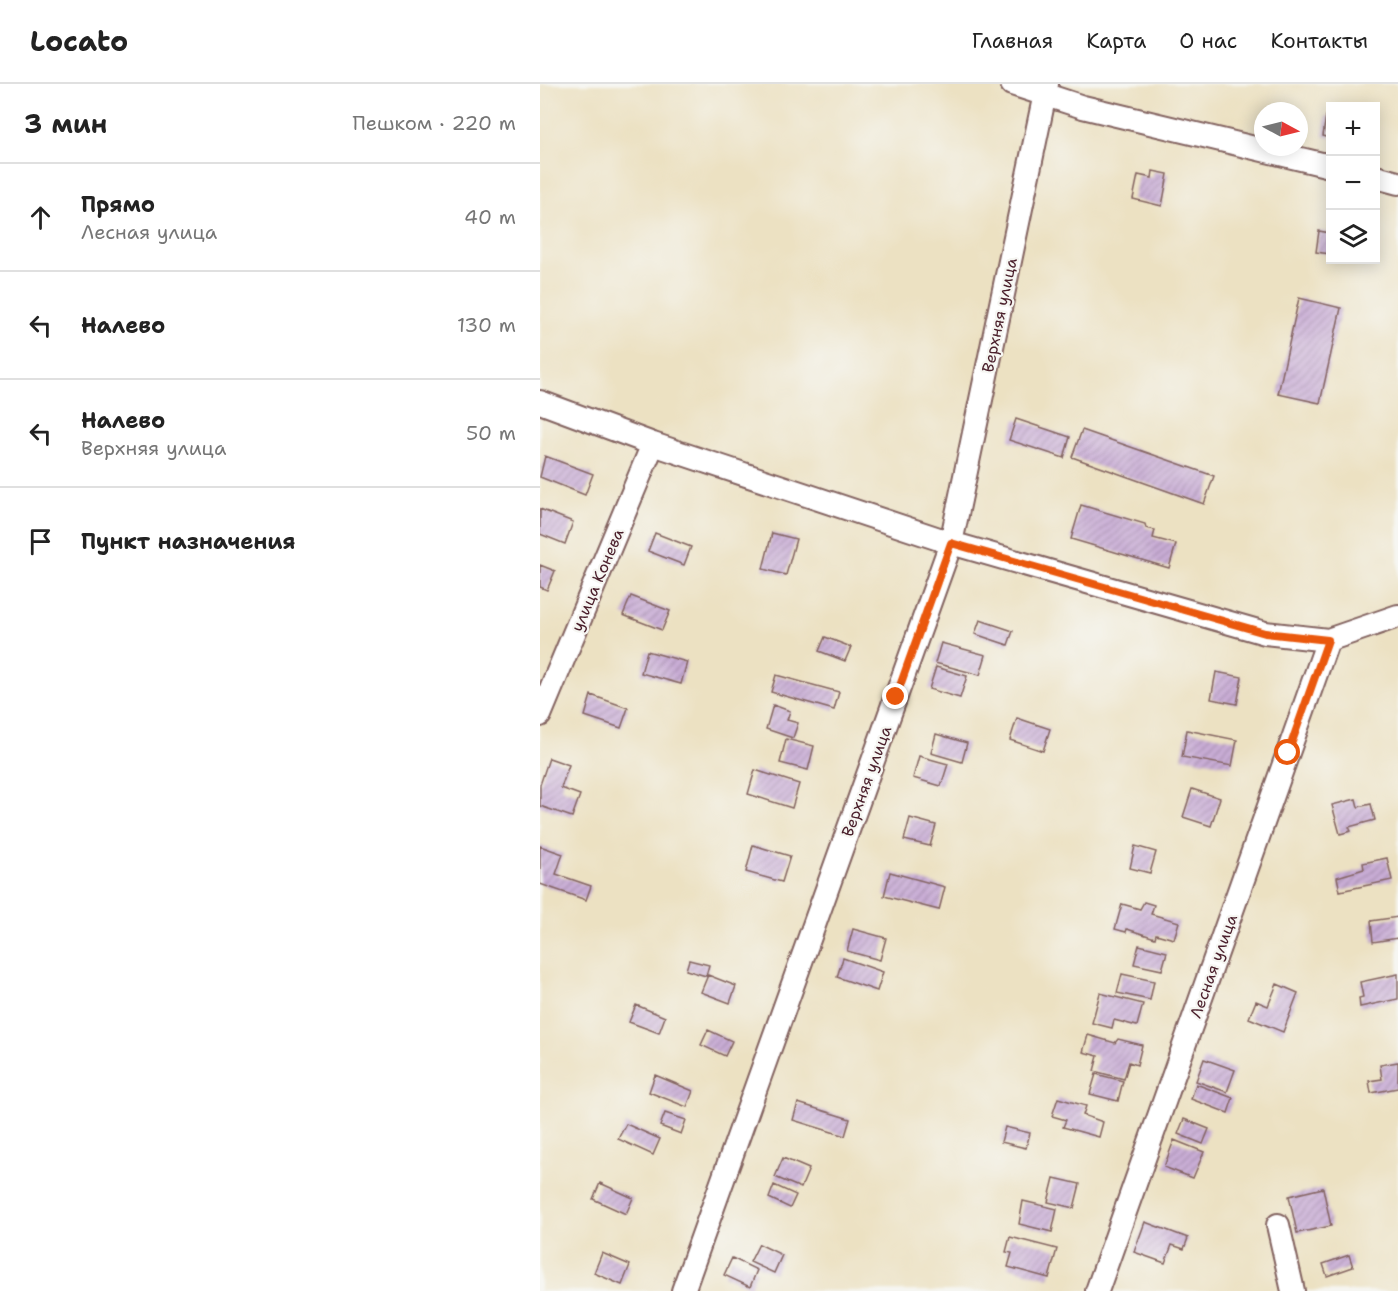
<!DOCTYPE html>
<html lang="ru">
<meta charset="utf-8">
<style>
:root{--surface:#fff;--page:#f2f2f2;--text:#222;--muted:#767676;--line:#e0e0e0}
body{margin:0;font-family:"Shantell Sans",sans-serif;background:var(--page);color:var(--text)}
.controls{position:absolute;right:18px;top:18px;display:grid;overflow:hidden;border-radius:0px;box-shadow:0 3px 15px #0003}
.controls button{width:54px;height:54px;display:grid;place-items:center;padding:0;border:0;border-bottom:2px solid var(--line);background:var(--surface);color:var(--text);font:30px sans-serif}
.compass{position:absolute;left:714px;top:18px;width:54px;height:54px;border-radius:50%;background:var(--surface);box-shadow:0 3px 15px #0003;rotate:97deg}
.stop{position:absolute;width:18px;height:18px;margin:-14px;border:4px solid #ea580c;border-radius:50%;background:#fff}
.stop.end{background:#ea580c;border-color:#fff;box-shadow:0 2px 6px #0008}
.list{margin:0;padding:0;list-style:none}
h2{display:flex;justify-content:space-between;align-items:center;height:78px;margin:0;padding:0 24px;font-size:26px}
h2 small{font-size:20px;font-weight:400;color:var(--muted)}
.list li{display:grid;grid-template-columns:39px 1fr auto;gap:18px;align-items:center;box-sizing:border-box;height:108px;padding:0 24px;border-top:2px solid var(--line)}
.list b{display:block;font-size:22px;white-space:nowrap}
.list p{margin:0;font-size:20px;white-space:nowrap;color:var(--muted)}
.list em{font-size:20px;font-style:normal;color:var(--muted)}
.icon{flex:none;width:33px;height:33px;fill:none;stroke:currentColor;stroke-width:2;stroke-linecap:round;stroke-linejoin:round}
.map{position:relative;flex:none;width:858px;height:1207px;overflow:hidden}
header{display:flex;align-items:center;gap:36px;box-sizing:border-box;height:84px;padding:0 30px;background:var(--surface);border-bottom:2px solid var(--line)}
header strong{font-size:28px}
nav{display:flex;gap:33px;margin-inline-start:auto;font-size:21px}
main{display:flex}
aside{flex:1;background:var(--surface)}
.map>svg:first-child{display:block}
.building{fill:url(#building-hatch)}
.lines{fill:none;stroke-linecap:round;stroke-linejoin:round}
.minor-casing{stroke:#836360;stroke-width:26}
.minor{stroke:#fff;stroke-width:22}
.route{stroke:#ea580c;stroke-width:8}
.labels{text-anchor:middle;stroke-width:4.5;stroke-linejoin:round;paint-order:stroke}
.street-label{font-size:16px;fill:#4a1f2b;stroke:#f6f6f2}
</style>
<header>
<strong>Locato</strong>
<nav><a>Главная</a><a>Карта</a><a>О нас</a><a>Контакты</a></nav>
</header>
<main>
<aside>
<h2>3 мин<small>Пешком · 220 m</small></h2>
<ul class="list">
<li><svg class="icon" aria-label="ahead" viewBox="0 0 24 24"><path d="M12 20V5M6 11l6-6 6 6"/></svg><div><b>Прямо</b><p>Лесная улица</p></div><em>40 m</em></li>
<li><svg class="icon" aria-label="left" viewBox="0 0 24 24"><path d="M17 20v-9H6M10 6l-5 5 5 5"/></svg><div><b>Налево</b></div><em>130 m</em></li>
<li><svg class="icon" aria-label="left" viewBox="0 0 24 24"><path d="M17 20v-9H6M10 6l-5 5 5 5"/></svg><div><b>Налево</b><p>Верхняя улица</p></div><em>50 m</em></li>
<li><svg class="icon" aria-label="arrive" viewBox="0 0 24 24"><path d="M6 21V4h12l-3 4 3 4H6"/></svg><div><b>Пункт назначения</b></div></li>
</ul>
</aside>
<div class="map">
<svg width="858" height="1207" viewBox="0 0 858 1207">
<defs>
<pattern id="building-hatch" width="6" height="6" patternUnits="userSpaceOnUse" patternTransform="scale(1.5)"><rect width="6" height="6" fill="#c9add6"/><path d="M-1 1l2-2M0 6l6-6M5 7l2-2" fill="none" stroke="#a58cae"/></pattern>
</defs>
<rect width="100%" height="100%" fill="#f6f6f2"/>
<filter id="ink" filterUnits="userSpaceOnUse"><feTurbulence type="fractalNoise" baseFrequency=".0167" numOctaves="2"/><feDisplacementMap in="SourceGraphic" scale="12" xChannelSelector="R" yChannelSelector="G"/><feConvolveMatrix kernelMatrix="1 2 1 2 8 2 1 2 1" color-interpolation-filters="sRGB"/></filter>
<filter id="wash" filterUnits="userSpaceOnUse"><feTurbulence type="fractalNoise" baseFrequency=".008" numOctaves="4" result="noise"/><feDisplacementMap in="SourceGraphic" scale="24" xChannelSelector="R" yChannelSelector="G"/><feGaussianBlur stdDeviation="1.35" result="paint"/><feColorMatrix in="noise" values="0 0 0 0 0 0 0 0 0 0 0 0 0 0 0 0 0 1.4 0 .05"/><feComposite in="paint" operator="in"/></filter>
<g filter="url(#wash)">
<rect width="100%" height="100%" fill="#ece1c2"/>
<g id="blocks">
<path class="building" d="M786,32L790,33V54L783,52Z
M613,87L628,90L622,122L593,115L598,91L612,94Z
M779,147L790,149V170L776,168Z
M759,214L801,224L780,319L738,310Z
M476,335L530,353L524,374L469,356Z
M542,346L674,392L664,420L532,373Z
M5,372L53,390L45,411L0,393Z
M541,421L605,440L606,444L615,446L613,454L636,460L629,484L531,455Z
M0,425L33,438L25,460L0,450Z
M115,449L151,463L144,481L108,467Z
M232,449L256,455L246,491L223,485Z
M0,481L15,487L7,506L0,503Z
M91,512L130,527L122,546L83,531Z
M440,536L473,547L468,561L435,550Z
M285,553L311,563L305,577L279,567Z
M401,559L446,571L440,591L395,579Z
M107,567L147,578L141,600L101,589Z
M396,583L427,592L420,614L389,605Z
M676,588L702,593L697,620L671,615Z
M236,591L299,608L294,626L231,608Z
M51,611L88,624L81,644L45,632Z
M233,621L250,627L247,636L258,639L253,654L226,645Z
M477,634L510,645L503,667L470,656Z
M647,646L697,656L692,682L642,673Z
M396,650L427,659L422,678L391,669Z
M246,655L274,662L268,686L240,679Z
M379,672L408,680L401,702L373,694Z
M9,674L29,681L21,704L40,711L32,733L0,722V701Z
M215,686L259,700L252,724L208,710Z
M652,705L680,714L671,742L643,733Z
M816,715L818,723L831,720L835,736L809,743L811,747L800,750L792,721Z
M370,734L396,741L390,762L364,756Z
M213,761L250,772L242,798L206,788Z
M0,762L23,770L16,790L51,802L46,816L0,800Z
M595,762L616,768L610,789L590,784Z
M847,774L852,796L800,807L797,793L824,785L823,779Z
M350,788L405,803L399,826L344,812Z
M604,818L614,821L611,830L639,838L634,855L616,850L615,854L587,845L586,848L575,845L582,820L600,825Z
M858,833V854L833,858L831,837Z
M313,845L346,854L340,876L307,867Z
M599,861L627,868L622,886L594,880Z
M303,874L343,888L337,907L297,893Z
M149,876L169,881L166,892L146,886Z
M582,890L614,897L610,916L577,909Z
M858,890V915L820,923L819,914L823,913L820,898Z
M168,891L196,902L190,919L161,908Z
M737,900L758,909L743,948L709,934L716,917L728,922Z
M560,909L603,920L597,942L574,936L572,944L552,939Z
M96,921L125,933L119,949L89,938Z
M168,946L192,957L185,972L161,961Z
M548,951L575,959L578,955L602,961L597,981L589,978L584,995L554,987L558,972L543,968Z
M664,975L695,986L687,1008L656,997Z
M858,978V1004L831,1009L829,997L842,995L840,981Z
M556,990L583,997L578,1017L550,1010Z
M115,991L153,1007L147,1023L109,1008Z
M656,1000L693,1014L688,1029L651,1015Z
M518,1014L546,1022L543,1031L563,1038L559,1053L523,1043L526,1036L512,1032Z
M258,1019L310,1035L305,1052L253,1036Z
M125,1029L146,1036L141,1050L120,1042Z
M644,1035L669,1045L663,1060L638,1050Z
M86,1040L120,1055L113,1071L78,1055Z
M465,1043L490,1049L486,1064L461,1058Z
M634,1056L664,1068L653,1094L624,1083Z
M243,1074L269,1085L261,1104L235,1093Z
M514,1094L540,1100L534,1124L508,1118Z
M60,1099L93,1114L86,1130L53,1115Z
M234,1101L256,1111L250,1124L229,1114Z
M783,1104L791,1142L757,1149L749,1112Z
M483,1117L517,1125L512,1148L479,1140Z
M605,1138L648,1154L644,1165L632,1161L625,1179L594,1168Z
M470,1153L517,1165L509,1194L468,1183L472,1169L466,1168Z
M219,1160L242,1171L234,1189L210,1178Z
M62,1169L90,1181L82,1201L54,1189Z
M809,1171L813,1183L787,1192L783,1180Z
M192,1174L217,1186L210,1203L184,1191Z"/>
</g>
</g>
<g filter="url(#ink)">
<use href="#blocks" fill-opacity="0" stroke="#836360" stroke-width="1.5"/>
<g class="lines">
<g class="minor-casing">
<path id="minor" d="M472,0L543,23L790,82
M836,93L858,99
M0,318L113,360L411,459L725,549L788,556L858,532
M0,631L113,360
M738,1141L753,1207
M143,1207L411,459L507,0
M557,1207L788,556"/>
</g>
<use href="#minor" class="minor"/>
</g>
</g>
<g class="lines" filter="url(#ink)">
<path class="route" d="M356,613L411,459L725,549L788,556L748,669"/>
</g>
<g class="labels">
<g class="street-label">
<text transform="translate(459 231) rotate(-78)" y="6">Верхняя улица</text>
<text transform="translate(57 496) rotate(-67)" y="6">улица Конева</text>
<text transform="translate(326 697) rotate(-70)" y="6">Верхняя улица</text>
<text transform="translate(673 882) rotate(-70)" y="6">Лесная улица</text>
</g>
</g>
</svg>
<div class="controls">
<button>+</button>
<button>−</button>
<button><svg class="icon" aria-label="layers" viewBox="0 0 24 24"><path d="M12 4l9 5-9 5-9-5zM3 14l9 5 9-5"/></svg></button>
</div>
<svg class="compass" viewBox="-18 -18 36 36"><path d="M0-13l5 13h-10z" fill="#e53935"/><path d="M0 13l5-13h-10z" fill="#767676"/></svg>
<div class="stop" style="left:748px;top:669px"></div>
<div class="stop end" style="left:356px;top:613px"></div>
</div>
</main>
